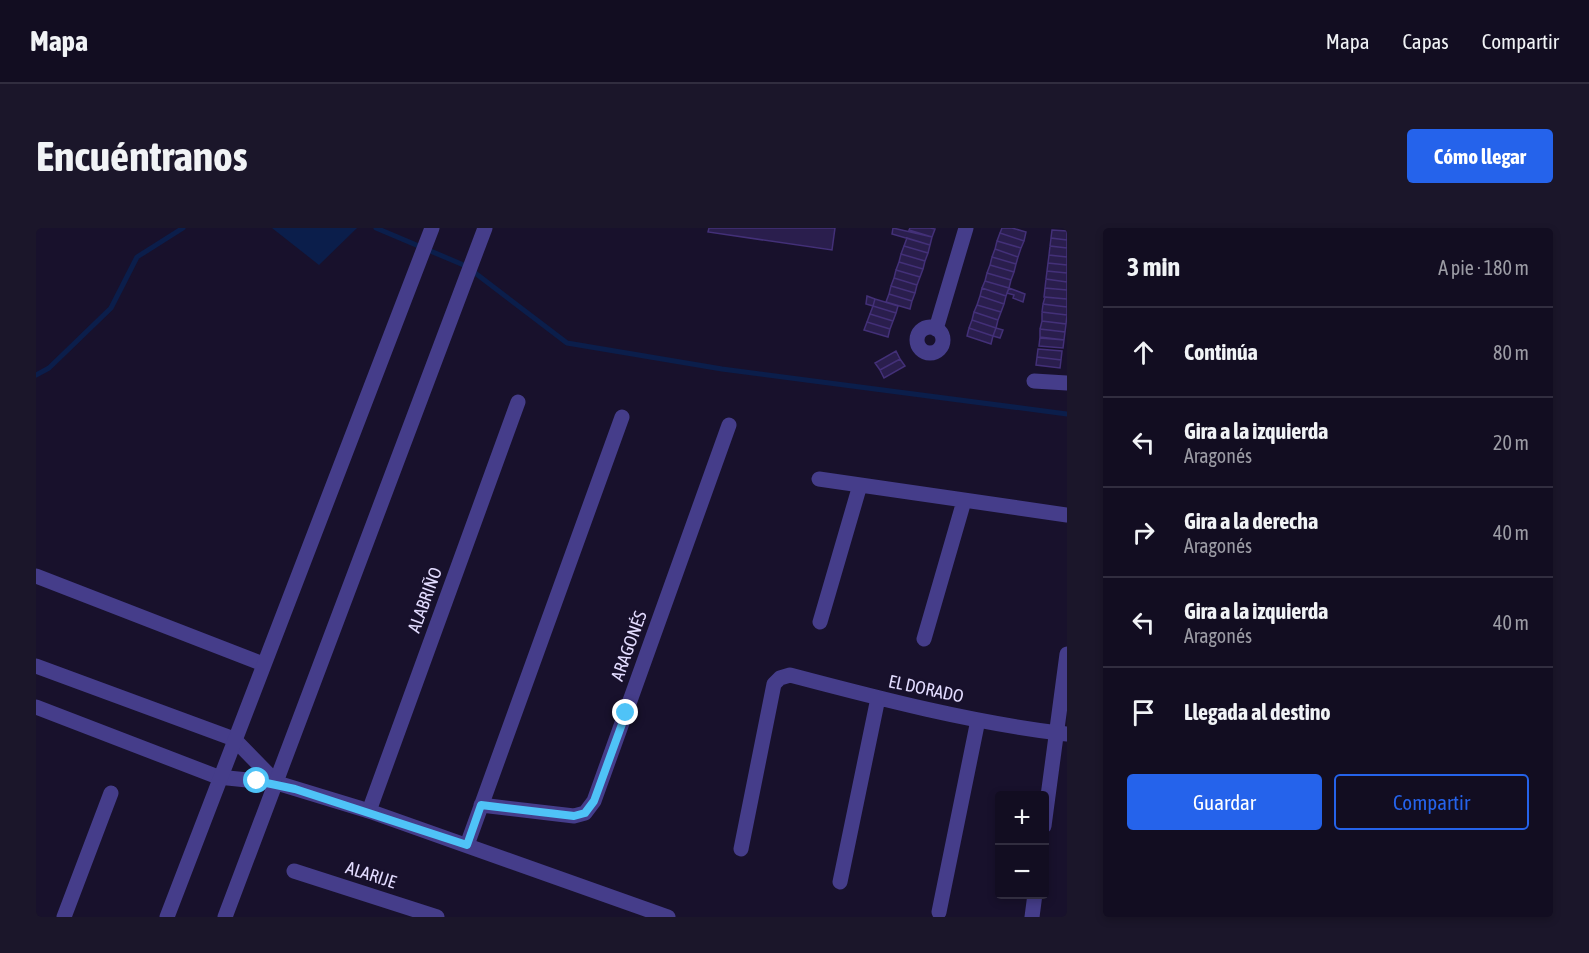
<!DOCTYPE html>
<html lang="es">
<meta charset="utf-8">
<style>
:root{--surface:#120d21;--page:#1b162a;--text:#f1f3f6;--muted:#9c9ca5;--line:#312d3f;--accent:#2563eb}
body{margin:0;font-family:"Asap Condensed",sans-serif;background:var(--page);color:var(--text)}
.controls{position:absolute;right:18px;bottom:18px;display:grid;overflow:hidden;border-radius:6px;box-shadow:0 3px 9px #0003}
.controls button{width:54px;height:54px;display:grid;place-items:center;padding:0;border:0;border-bottom:2px solid var(--line);background:var(--surface);color:var(--text);font:30px sans-serif}
.stop{position:absolute;width:18px;height:18px;margin:-14px;border:4px solid #4fc3f7;border-radius:50%;background:#fff}
.stop.end{background:#4fc3f7;border-color:#fff;box-shadow:0 2px 6px #0008}
.list{margin:0;padding:0;list-style:none}
h2{display:flex;justify-content:space-between;align-items:center;height:78px;margin:0;padding:0 24px;font-size:26px}
h2 small{font-size:20px;font-weight:400;color:var(--muted)}
.list li{display:grid;grid-template-columns:39px 1fr auto;gap:18px;align-items:center;box-sizing:border-box;height:90px;padding:0 24px;border-top:2px solid var(--line)}
.list b{display:block;font-size:22px;white-space:nowrap}
.list p{margin:0;font-size:20px;white-space:nowrap;color:var(--muted)}
.list em{font-size:20px;font-style:normal;color:var(--muted)}
.actions{display:flex;gap:12px;padding:18px 24px}
.actions a{flex:1;padding:14px 0;border:2px solid var(--accent);border-radius:6px;text-align:center;font-size:21px;color:var(--accent)}
.actions .main{background:var(--accent);color:#fff}
.icon{flex:none;width:33px;height:33px;fill:none;stroke:currentColor;stroke-width:2;stroke-linecap:round;stroke-linejoin:round}
.map{position:relative;flex:none;width:1031px;height:689px;overflow:hidden;border-radius:6px}
header{display:flex;align-items:center;gap:36px;box-sizing:border-box;height:84px;padding:0 30px;background:var(--surface);border-bottom:2px solid var(--line)}
header strong{font-size:28px}
nav{display:flex;gap:33px;margin-inline-start:auto;font-size:21px}
.intro{display:flex;align-items:center;justify-content:space-between;box-sizing:border-box;height:144px;padding:0 36px}
h1{margin:0;font-size:42px}
.button{padding:15px 27px;border-radius:6px;background:var(--accent);color:#fff;font-size:21px;font-weight:700}
main{display:flex;gap:36px;padding:0 36px}
aside{flex:1;background:var(--surface);border-radius:6px;box-shadow:0 3px 9px #0003}
.map>svg:first-child{display:block}
.water{fill:#0b1e4b}
.lines{fill:none;stroke-linecap:round;stroke-linejoin:round}
.stream{stroke:#0b1e4b;stroke-width:5}
.building{fill:#2a1e4d;stroke:#433078;stroke-width:1.5}
.minor{stroke:#453d8a;stroke-width:15}
.tertiary{stroke:#453d8a;stroke-width:15}
.route{stroke:#4fc3f7;stroke-width:8}
.labels{text-anchor:middle;stroke-width:4.5;stroke-linejoin:round;paint-order:stroke}
.street-label{font-size:18px;fill:#e3dcff;stroke:#18112c}
</style>
<header>
<strong>Mapa</strong>
<nav><a>Mapa</a><a>Capas</a><a>Compartir</a></nav>
</header>
<div class="intro"><h1>Encuéntranos</h1><a class="button">Cómo llegar</a></div>
<main>
<div class="map">
<svg width="1031" height="689" viewBox="0 0 1031 689">
<rect width="100%" height="100%" fill="#18112c"/>
<path class="water" d="M236,0H321L283,37Z"/>
<g class="lines">
<path class="stream" d="M340,0L430,38L531,115L686,141L1031,186
M0,147L13,140L75,80L101,29L147,0"/>
</g>
<path class="building" d="M673,0H799L796,22L672,4Z
M857,0L896,9L894,17L856,6Z
M874,0H894L899,1L896,9L873,2Z
M976,0L990,4L988,13L964,5L966,0Z
M1016,2L1031,3V12L1015,10Z
M964,5L988,13L985,20L961,13Z
M871,10L894,17L892,25L868,18Z
M1015,10L1031,12V20L1014,18Z
M961,13L985,20L982,29L959,21Z
M868,18L892,25L889,33L865,26Z
M1014,18L1031,20V29L1013,27Z
M959,21L982,29L980,36L956,29Z
M865,26L889,33L887,41L863,34Z
M1013,27L1031,29V37L1012,35Z
M956,29L980,36L978,44L954,37Z
M863,34L887,41L884,49L860,42Z
M1012,35L1031,37V45L1011,43Z
M954,37L978,44L975,52L951,45Z
M860,42L884,49L881,57L858,50Z
M1011,43L1031,45V54L1010,51Z
M951,45L975,52L973,60L949,53Z
M858,50L881,57L879,65L855,58Z
M1010,51L1031,54V62L1009,60Z
M949,53L973,60L970,68L946,60Z
M855,58L879,65L876,73L853,66Z
M946,60L970,68L968,76L944,68Z
M973,60L989,66L987,74L977,70L978,67L971,65Z
M1009,60L1031,62V71L1008,69Z
M853,66L876,73L874,81L850,74Z
M831,68L839,71L837,78L830,76Z
M944,68L968,76L965,84L941,77Z
M1009,69L1031,71V79L1007,76Z
M839,71L862,78L860,85L837,78Z
M1007,76L1031,79V87L1006,84Z
M941,77L965,84L962,92L938,84Z
M837,78L860,85L857,93L834,86Z
M938,84L962,92L960,100L936,92Z
M1006,84L1031,87L1030,96L1006,93Z
M834,86L857,93L854,101L831,94Z
M936,92L960,100L957,108L933,100Z
M1006,93L1030,96L1029,104L1004,101Z
M831,94L854,101L852,109L828,102Z
M933,100L957,108L955,116L931,108Z
M960,100L967,102L964,110L957,108Z
M1004,101L1029,104L1028,112L1004,110Z
M1004,109L1028,112L1027,120L1003,118Z
M1002,121L1026,123L1025,132L1001,129Z
M860,123L864,131L844,142L839,135Z
M1001,129L1025,132L1024,140L1000,137Z
M864,131L869,138L848,150L844,142Z"/>
<g class="lines">
<path class="minor" d="M881 112a13 13 0 1 1 26 0a13 13 0 1 1-26 0Z
M900,101L930,0
M998,153L1031,155
M783,251L1031,287
M0,348L227,436
M784,394L824,257
M888,411L928,273
M0,438L198,511L241,555
M0,479L182,549L241,555
M445,577L538,588L549,585L558,573L693,197
M333,583L482,174
M1008,598L1031,426
M431,617L586,189
M705,621L738,456L744,450L754,447C845,471 937,495 1031,506
M258,643L401,689
M804,654L842,470
M903,684L942,492
M28,689L75,565
M996,689L999,666"/>
<path class="tertiary" d="M241,555L333,583L632,689
M131,689L396,0
M189,689L449,0"/>
</g>
<g class="lines">
<path class="route" d="M221,553L259,561L431,617L445,577L538,588L549,585L558,573L590,485"/>
</g>
<g class="labels">
<g class="street-label">
<text transform="translate(389 372) rotate(-70)" y="6">ALABRIÑO</text>
<text transform="translate(593 418) rotate(-70)" y="6">ARAGONÉS</text>
<text transform="translate(890 461) rotate(12)" y="6">EL DORADO</text>
<text transform="translate(335 647) rotate(18)" y="6">ALARIJE</text>
</g>
</g>
</svg>
<div class="controls">
<button>+</button>
<button>−</button>
</div>
<div class="stop" style="left:221px;top:553px"></div>
<div class="stop end" style="left:590px;top:485px"></div>
</div>
<aside>
<h2>3 min<small>A pie · 180 m</small></h2>
<ul class="list">
<li><svg class="icon" aria-label="ahead" viewBox="0 0 24 24"><path d="M12 20V5M6 11l6-6 6 6"/></svg><div><b>Continúa</b></div><em>80 m</em></li>
<li><svg class="icon" aria-label="left" viewBox="0 0 24 24"><path d="M17 20v-9H6M10 6l-5 5 5 5"/></svg><div><b>Gira a la izquierda</b><p>Aragonés</p></div><em>20 m</em></li>
<li><svg class="icon" aria-label="right" viewBox="0 0 24 24"><path d="M7 20v-9h11M14 6l5 5-5 5"/></svg><div><b>Gira a la derecha</b><p>Aragonés</p></div><em>40 m</em></li>
<li><svg class="icon" aria-label="left" viewBox="0 0 24 24"><path d="M17 20v-9H6M10 6l-5 5 5 5"/></svg><div><b>Gira a la izquierda</b><p>Aragonés</p></div><em>40 m</em></li>
<li><svg class="icon" aria-label="arrive" viewBox="0 0 24 24"><path d="M6 21V4h12l-3 4 3 4H6"/></svg><div><b>Llegada al destino</b></div></li>
</ul>
<div class="actions"><a class="main">Guardar</a><a>Compartir</a></div>
</aside>
</main>
